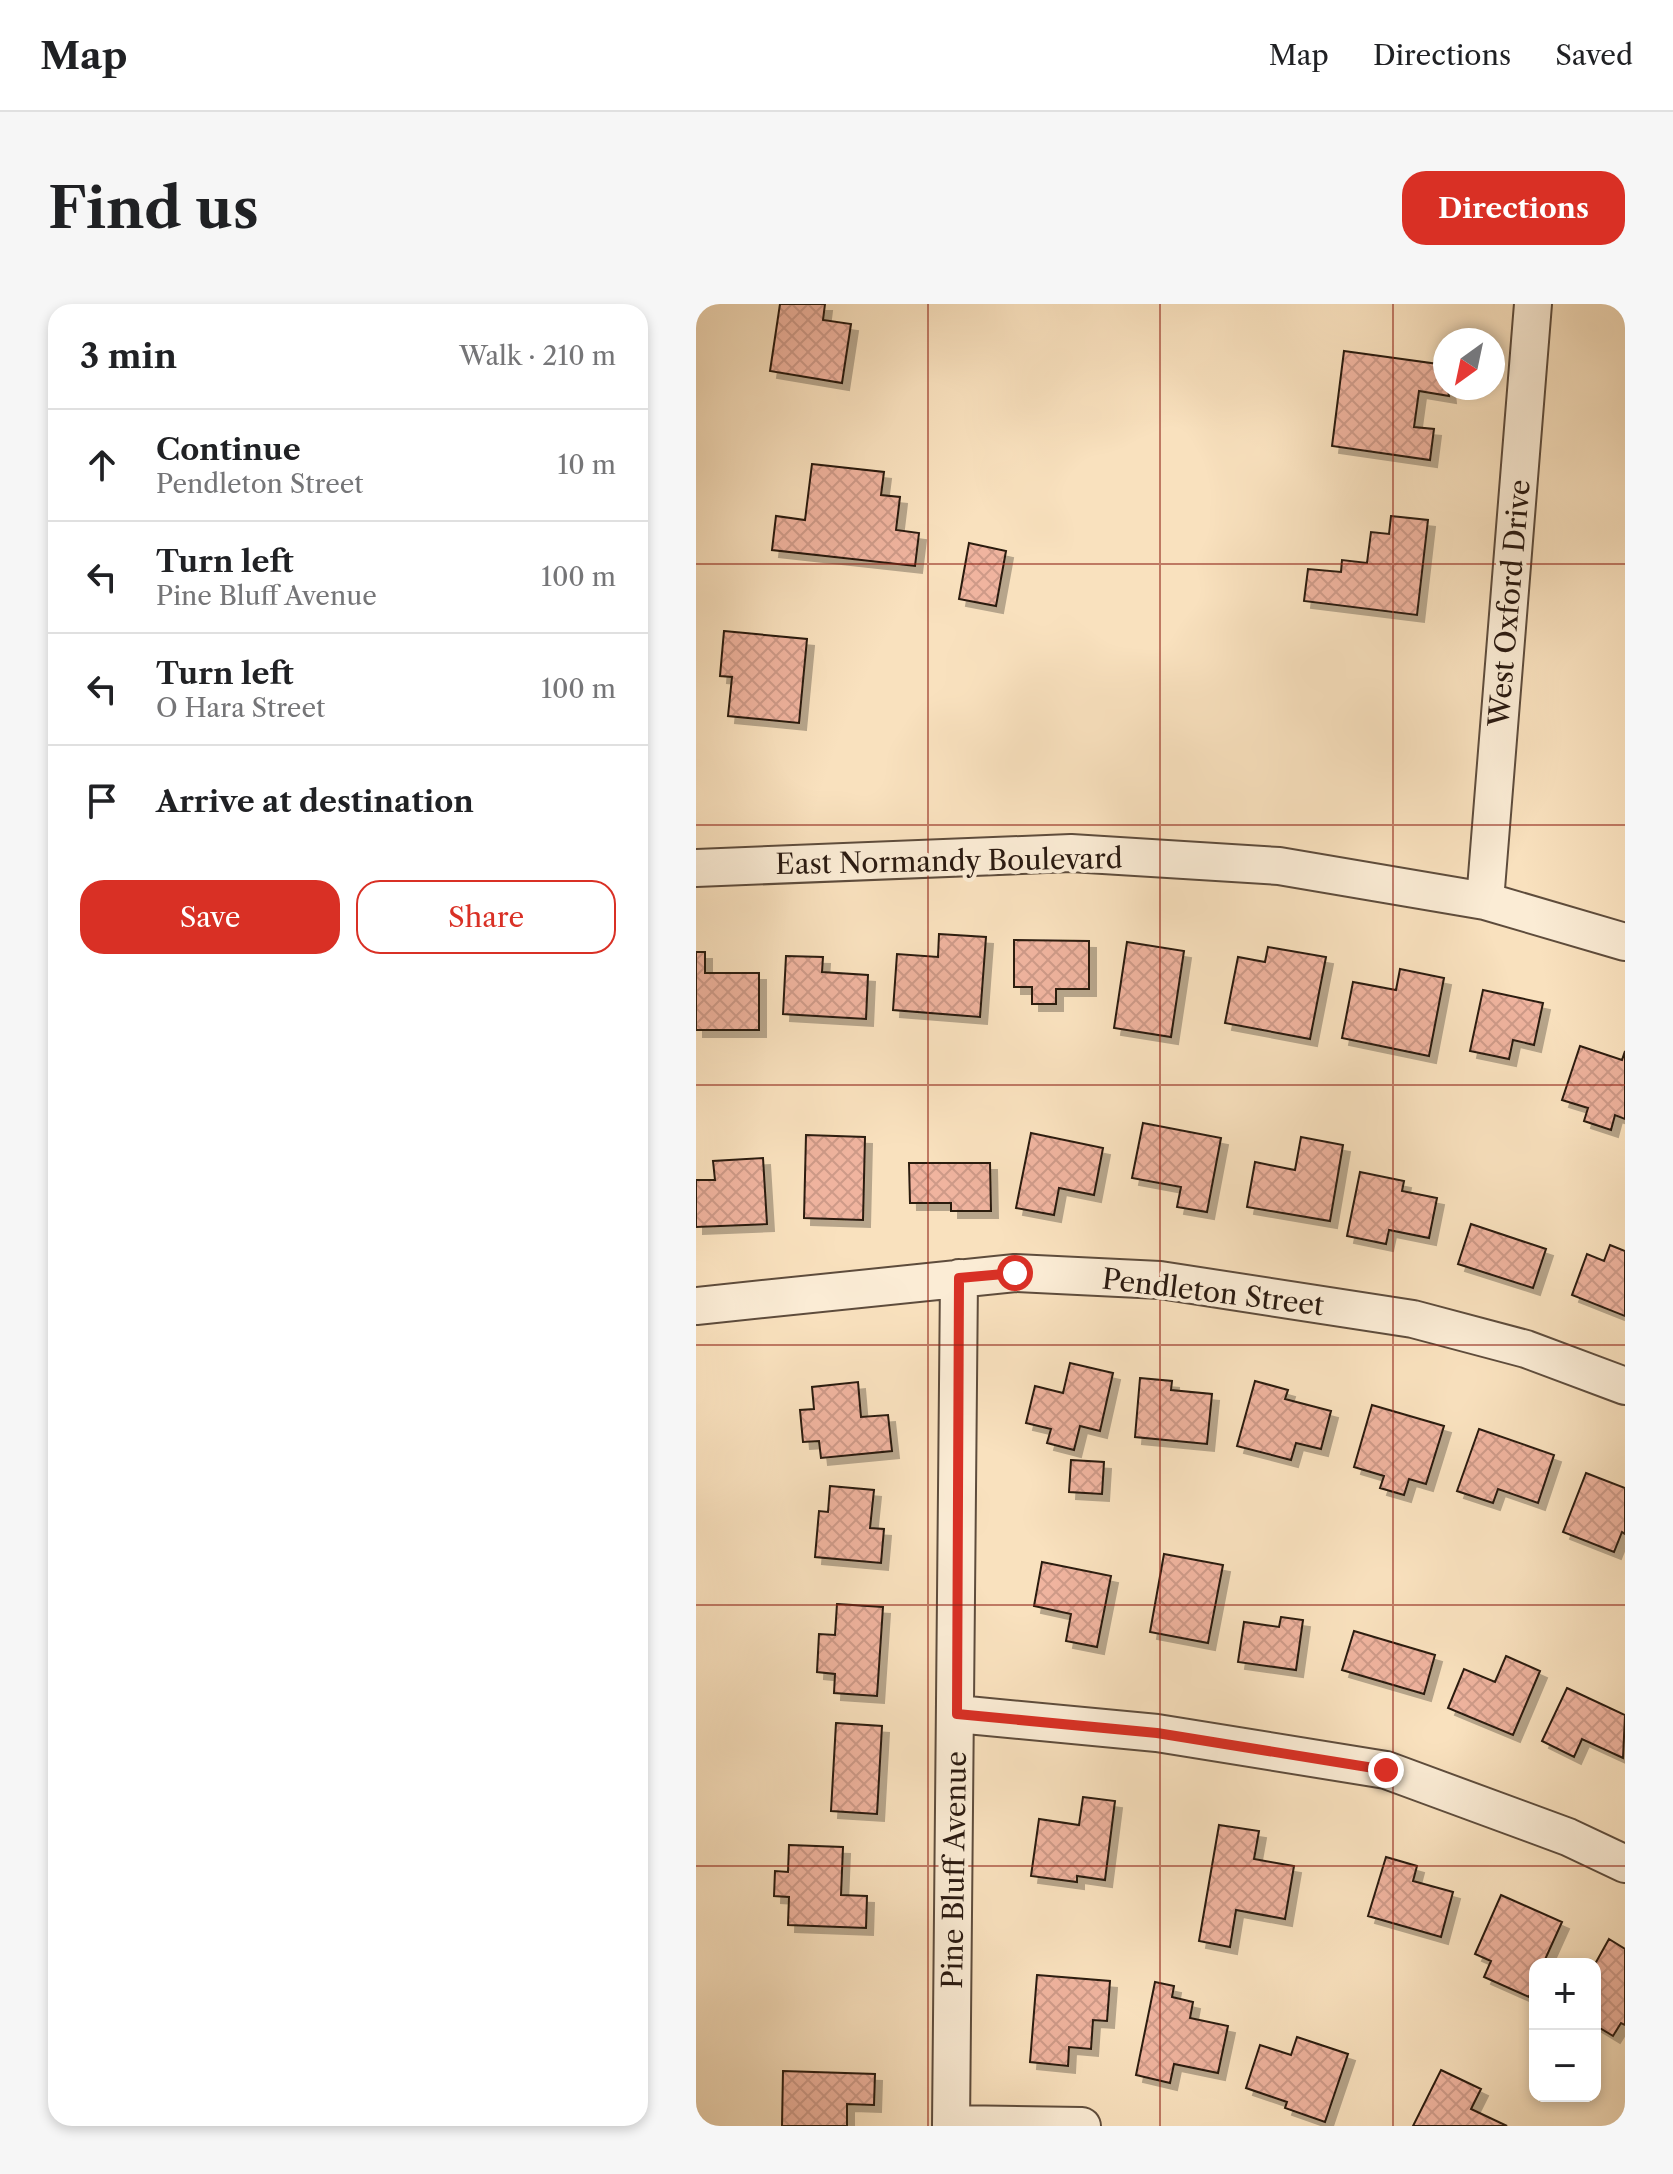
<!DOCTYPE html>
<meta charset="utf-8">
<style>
:root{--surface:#fff;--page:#f6f6f6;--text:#202124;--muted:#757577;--line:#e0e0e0;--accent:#d93025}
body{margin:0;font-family:"Libre Caslon Text",serif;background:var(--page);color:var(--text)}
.controls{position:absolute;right:24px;bottom:24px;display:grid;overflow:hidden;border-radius:16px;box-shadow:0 4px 12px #0003}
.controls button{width:72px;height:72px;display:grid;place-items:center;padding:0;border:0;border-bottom:2px solid var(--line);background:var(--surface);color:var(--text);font:40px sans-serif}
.compass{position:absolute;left:737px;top:24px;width:72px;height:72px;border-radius:50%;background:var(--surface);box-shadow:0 4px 12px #0003;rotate:213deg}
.stop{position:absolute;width:24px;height:24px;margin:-18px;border:6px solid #d93025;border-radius:50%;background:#fff}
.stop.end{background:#d93025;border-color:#fff;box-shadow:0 2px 8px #0008}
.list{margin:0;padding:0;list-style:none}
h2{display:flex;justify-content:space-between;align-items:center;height:104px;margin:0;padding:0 32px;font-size:34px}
h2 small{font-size:26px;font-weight:400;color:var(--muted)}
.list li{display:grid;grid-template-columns:52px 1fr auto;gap:24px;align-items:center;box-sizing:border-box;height:112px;padding:0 32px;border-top:2px solid var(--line)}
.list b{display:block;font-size:30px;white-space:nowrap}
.list p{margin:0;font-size:26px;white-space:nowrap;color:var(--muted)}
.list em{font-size:26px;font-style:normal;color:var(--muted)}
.actions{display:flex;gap:16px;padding:24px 32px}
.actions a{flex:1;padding:18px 0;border:2px solid var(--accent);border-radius:24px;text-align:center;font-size:28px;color:var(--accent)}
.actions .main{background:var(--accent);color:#fff}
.icon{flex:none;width:44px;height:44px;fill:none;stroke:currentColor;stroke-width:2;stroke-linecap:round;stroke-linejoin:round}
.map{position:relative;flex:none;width:929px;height:1822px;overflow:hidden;border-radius:24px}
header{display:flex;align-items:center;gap:48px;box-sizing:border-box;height:112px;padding:0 40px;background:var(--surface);border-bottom:2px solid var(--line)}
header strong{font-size:38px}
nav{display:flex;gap:44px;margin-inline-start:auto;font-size:28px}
.intro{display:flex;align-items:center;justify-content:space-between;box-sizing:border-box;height:192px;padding:0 48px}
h1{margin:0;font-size:56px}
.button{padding:20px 36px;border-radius:24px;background:var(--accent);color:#fff;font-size:28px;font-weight:700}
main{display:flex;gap:48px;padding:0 48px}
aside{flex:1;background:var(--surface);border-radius:24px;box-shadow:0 4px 12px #0003}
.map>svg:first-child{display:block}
.building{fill:url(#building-cross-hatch);stroke:#2a1a11;stroke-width:2;filter:url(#shadow)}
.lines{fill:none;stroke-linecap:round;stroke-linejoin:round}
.minor-casing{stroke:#5e4c3c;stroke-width:40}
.minor{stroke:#fbecd5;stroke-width:36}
.route{stroke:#d93025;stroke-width:10}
.grid{fill:none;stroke:#8f2418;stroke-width:2;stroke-opacity:0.55}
.labels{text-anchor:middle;stroke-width:8;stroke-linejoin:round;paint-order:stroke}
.street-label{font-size:28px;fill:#2a1a11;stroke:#fbecd5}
</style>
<header>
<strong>Map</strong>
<nav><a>Map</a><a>Directions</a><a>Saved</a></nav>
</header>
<div class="intro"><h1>Find us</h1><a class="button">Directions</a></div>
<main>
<aside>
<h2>3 min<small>Walk · 210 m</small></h2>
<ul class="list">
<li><svg class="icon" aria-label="ahead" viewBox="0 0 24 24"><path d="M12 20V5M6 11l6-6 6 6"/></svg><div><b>Continue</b><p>Pendleton Street</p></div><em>10 m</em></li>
<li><svg class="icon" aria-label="left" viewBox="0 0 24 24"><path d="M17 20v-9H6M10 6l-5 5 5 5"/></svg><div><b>Turn left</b><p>Pine Bluff Avenue</p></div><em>100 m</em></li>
<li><svg class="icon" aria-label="left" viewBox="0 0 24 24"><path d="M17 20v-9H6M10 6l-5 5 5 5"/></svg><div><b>Turn left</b><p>O Hara Street</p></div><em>100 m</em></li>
<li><svg class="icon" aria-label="arrive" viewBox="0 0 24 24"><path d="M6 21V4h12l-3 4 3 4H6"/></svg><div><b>Arrive at destination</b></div></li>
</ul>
<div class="actions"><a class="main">Save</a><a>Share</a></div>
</aside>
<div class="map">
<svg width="929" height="1822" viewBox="0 0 929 1822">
<defs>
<pattern id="building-cross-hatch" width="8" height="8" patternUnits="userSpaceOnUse" patternTransform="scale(2)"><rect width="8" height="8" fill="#f0b49f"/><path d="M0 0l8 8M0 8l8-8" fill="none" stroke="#ce9a88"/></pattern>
<filter id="shadow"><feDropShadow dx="7" dy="7" stdDeviation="0" flood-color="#0004"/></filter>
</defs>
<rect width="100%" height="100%" fill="#f9e1be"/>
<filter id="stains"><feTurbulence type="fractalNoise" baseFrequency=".0025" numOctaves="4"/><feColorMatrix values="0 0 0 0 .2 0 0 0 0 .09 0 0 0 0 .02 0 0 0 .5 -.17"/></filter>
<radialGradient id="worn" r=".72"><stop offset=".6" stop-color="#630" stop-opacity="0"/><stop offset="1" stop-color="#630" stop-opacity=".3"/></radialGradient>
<path class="building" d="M84,0H129L127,16L155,20L146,79L74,67Z
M648,47L749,61L753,92L723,87L718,123L738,125L734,156L636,142Z
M116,160L188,168L185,191L204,193L200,226L223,229L219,262L76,246L80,212L109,216Z
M695,212L732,216L721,311L608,297L612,265L645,268L646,256L671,259L675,228L693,230Z
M273,239L310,247L300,302L263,295Z
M28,327L111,335L103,419L32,412L36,373L24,372Z
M243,630L290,633L284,713L197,706L201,650L242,653Z
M318,636L393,637V685H360V700H336V683H318Z
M431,638L488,647L475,733L418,724Z
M572,643L630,653L614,735L529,719L542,653L569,658Z
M0,648H9V669H63V726H0Z
M90,652L127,653L126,668L172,671L170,715L87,710Z
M704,665L748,674L733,752L646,734L657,678L700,686Z
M787,686L847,699L838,741L817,736L813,755L774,747Z
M884,742L926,756L929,747V815L919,811L915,826L888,817L892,804L866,796Z
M447,819L525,834L511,908L481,903L485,883L436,874Z
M335,829L407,844L398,891L363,884L358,911L320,904Z
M110,831L169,833L167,916L108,914Z
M605,833L647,841L634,917L551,903L559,858L599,866Z
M67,854L71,920L0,923V876H19L17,857Z
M213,859H294L295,907H255V899H214Z
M664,868L708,877L706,887L741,894L733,934L693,926L690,940L651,932Z
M775,920L850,945L837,984L762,960Z
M914,941L929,947V1012L876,991L891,950L908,957Z
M374,1059L417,1069L404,1127L384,1122L378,1146L351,1139L355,1125L330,1119L339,1082L367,1089Z
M444,1074L476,1077L475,1086L516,1090L511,1140L439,1133Z
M559,1077L592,1086L589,1095L635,1107L625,1145L600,1139L595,1156L541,1142Z
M162,1078L165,1113L192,1111L196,1147L125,1154L123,1137L107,1138L104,1106L118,1105L116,1083Z
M676,1101L748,1122L730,1180L713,1175L708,1191L684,1184L688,1172L658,1163Z
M783,1125L858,1151L842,1199L802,1185L797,1199L761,1187Z
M375,1156L408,1158L406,1190L373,1188Z
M890,1169L929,1184V1230L926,1228L918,1248L867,1228Z
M134,1182L178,1186L174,1224L188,1225L185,1259L119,1253L123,1207L132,1208Z
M468,1250L527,1261L512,1339L454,1328Z
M346,1258L415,1272L401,1343L370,1337L375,1310L338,1302Z
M141,1300L187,1303L181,1392L138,1389L139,1370L121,1368L123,1330L139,1331Z
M585,1313L607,1316L600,1366L542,1358L548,1318L583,1323Z
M658,1327L739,1351L728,1390L646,1366Z
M810,1352L844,1367L817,1431L752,1404L768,1365L799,1378Z
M871,1384L929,1411L927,1454L886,1435L878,1453L846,1437Z
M140,1419L186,1422L181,1510L135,1507Z
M387,1493L419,1497L409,1576L381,1572V1578L335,1572L343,1515L383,1521Z
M523,1521L563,1527L558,1555L598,1562L589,1615L540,1606L534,1643L503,1637Z
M93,1541L147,1543L145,1591L171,1592L170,1624L92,1621L93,1593L78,1592L79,1567L92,1568Z
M690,1553L721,1562L717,1577L757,1588L745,1633L672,1612Z
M805,1591L866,1618L847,1660H839V1679L833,1693L788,1673L795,1657L779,1650Z
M913,1635L929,1645V1721L925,1719L917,1732L899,1721V1660Z
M341,1671L414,1677L411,1717L397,1716L395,1745L373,1743L372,1762L334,1758Z
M459,1678L478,1682L476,1693L497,1698L494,1714L532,1722L522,1769L478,1760L474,1779L440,1771Z
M601,1733L652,1750L629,1818L589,1804L591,1798L550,1784L564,1741L595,1751Z
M745,1766L785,1785L775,1805L811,1822H717Z
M87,1767L179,1770L178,1801L151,1800V1822H86Z"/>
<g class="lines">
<g class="minor-casing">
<path id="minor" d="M0,564L375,549L583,562L789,597L929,638
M789,597L837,0
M0,1002L319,969L464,976L717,1015L830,1045L929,1082
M261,1410L461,1429L690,1466L872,1533L929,1560
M255,1820L386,1822
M255,1822L263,974"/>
</g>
<use href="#minor" class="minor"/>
</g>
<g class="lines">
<path class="route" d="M319,969L263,974L261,1410L461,1429L690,1466"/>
</g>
<path class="grid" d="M232,0V1822M464,0V1822M697,0V1822M0,260H929M0,521H929M0,781H929M0,1041H929M0,1301H929M0,1562H929"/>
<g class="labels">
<g class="street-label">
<text transform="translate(813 299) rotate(-85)" y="10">West Oxford Drive</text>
<text transform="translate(253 557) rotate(-1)" y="10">East Normandy Boulevard</text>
<text transform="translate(517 988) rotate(7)" y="10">Pendleton Street</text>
<text transform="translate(258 1566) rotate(-89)" y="10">Pine Bluff Avenue</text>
</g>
</g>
<rect width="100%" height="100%" filter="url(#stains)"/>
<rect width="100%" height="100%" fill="url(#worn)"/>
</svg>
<div class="controls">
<button>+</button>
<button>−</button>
</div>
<svg class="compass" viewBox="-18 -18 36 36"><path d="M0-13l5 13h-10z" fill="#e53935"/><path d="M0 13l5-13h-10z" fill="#757577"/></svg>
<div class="stop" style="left:319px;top:969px"></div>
<div class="stop end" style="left:690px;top:1466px"></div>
</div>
</main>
